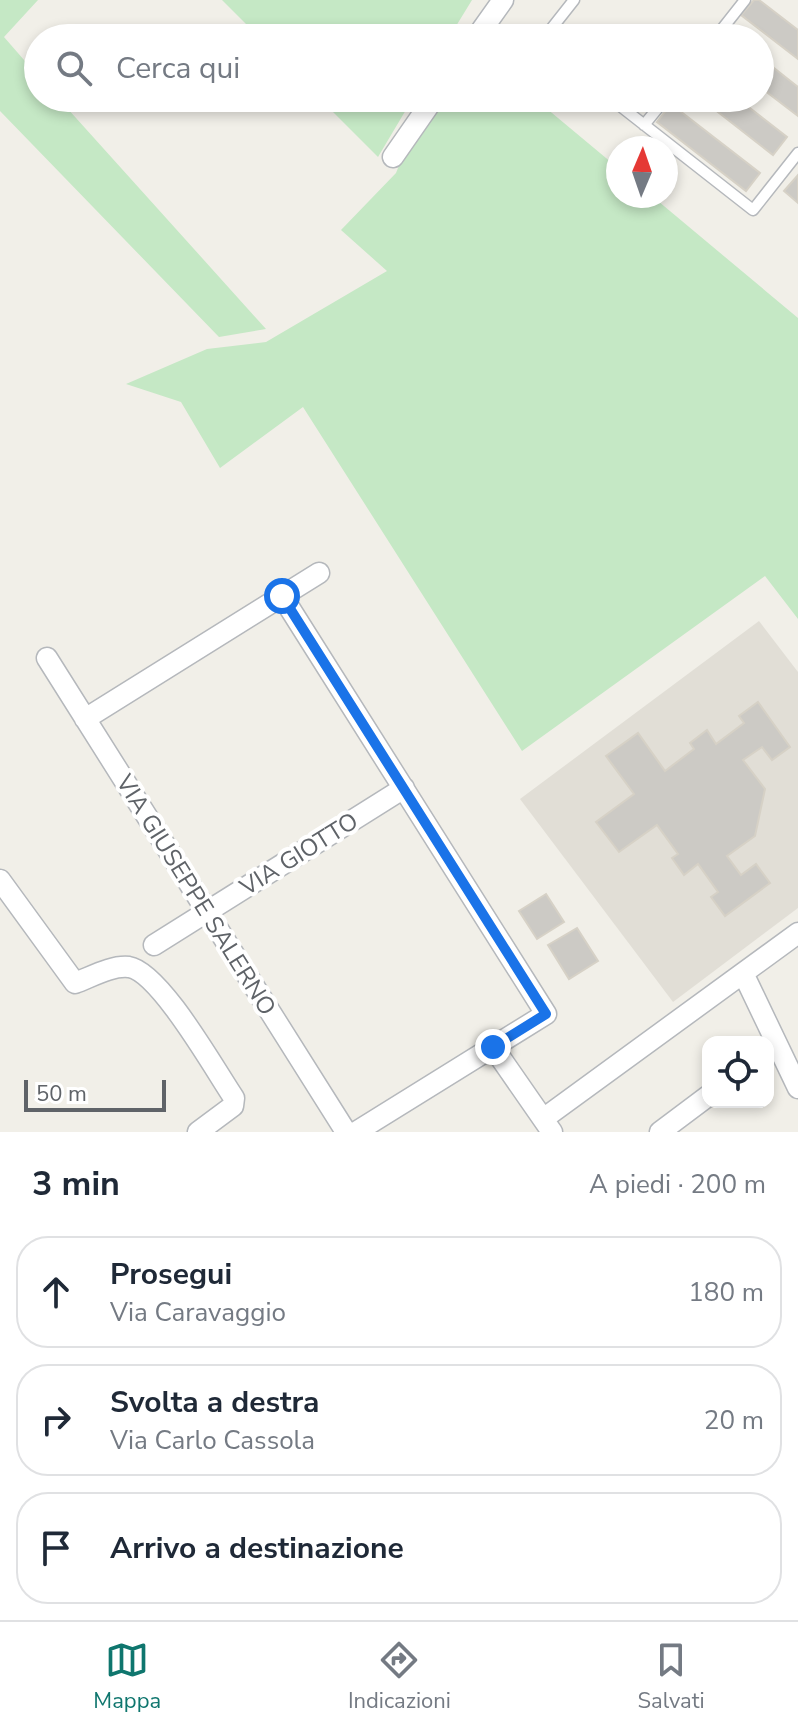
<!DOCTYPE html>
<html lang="it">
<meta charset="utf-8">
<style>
:root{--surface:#fff;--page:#f6f6f7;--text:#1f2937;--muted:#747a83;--line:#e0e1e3;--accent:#0f766e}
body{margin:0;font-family:"Nunito Sans",sans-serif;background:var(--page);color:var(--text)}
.controls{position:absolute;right:24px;bottom:24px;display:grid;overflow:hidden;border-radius:16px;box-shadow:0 4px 12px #0003}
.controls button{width:72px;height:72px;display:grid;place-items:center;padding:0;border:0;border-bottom:2px solid var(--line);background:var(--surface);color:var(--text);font:40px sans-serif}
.compass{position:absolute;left:606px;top:136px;width:72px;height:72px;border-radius:50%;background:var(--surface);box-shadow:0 4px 12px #0003;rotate:2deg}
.scale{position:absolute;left:24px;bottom:20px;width:142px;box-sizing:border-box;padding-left:8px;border:4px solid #5f6368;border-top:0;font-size:22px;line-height:28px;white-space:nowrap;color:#5f6368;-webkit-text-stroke:6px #fff;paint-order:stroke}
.stop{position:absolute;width:24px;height:24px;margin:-18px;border:6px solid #1a73e8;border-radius:50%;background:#fff}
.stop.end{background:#1a73e8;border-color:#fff;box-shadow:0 2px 8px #0008}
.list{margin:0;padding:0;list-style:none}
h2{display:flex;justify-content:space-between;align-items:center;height:104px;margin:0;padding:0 32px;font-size:34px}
h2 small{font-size:26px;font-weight:400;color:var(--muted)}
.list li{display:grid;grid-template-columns:52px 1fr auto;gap:24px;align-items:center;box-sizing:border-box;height:112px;margin:0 16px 16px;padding:0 16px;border:2px solid var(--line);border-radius:32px}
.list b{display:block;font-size:30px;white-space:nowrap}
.list p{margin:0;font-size:26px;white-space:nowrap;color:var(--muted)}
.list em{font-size:26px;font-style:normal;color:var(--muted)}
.icon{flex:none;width:44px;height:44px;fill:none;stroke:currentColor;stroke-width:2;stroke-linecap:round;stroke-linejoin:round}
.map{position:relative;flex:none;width:798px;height:1132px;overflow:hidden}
.search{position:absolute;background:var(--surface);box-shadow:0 4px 12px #0003;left:24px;right:24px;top:24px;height:88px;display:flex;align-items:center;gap:20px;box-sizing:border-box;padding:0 28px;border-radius:44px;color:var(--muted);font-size:30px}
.sheet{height:488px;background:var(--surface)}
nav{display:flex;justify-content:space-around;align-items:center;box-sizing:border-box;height:112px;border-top:2px solid var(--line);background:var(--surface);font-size:22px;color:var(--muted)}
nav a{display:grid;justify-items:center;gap:4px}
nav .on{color:var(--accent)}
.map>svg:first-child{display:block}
.education{fill:#e1ded6}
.green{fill:#c5e8c5}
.building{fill:#cccac5;stroke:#d6d1c6;stroke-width:2}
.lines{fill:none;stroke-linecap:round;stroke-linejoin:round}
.service-casing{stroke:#b5b8bc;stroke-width:13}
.minor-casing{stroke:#b5b8bc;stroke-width:23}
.service{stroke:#fff;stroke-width:10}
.minor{stroke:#fff;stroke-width:20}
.route{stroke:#1a73e8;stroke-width:10}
.labels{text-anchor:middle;stroke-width:8;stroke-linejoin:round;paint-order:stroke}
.street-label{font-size:24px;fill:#5f6368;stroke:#fff}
</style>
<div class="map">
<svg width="798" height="1132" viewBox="0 0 798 1132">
<rect width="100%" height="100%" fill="#f1efe8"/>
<path class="education" d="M759,621L798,672V908L673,1002L520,799Z"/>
<path class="green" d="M0,0H38L4,37L38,76V98H58L266,329L219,337L0,111Z
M222,0H472L453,31L462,38H260Z
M319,98H413L378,157Z
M426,98H534L618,168V196H652L798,318V619L765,576L522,751L303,407L220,468L181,402L126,384L207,349L266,342L387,271L341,230L396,173Z"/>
<path class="building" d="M754,0H759L798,30V59L741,15Z
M760,57L798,87V116L760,87Z
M700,98H737L787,137L773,155Z
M671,104L760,173L746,191L657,122Z
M798,175V203L784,191Z
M758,702L790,747L772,760L762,747L743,760L765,789L755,836L727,856L741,875L756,864L770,883L725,916L711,897L718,892L698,864L684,875L672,858L678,854L657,825L619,852L596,822L634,794L606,756L638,733L665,771L694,749L690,743L707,730L716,744L744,723L739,716Z
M546,894L564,922L537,939L519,911Z
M577,928L598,961L569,979L548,945Z"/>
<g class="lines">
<g class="service-casing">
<path id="service" d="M544,38L574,0
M715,38L745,0
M610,98L753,210L798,153
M644,125L666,98"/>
</g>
<g class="minor-casing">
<path id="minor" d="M476,38L503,0
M393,157L434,98
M282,596L546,1014L356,1132
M47,658L346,1132
M85,719L319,573
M0,880L75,983C91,977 112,965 129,967C160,972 215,1070 234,1098L233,1106L198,1132
M154,945L404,788
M743,973L798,1088
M493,1047L552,1132
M543,1119L798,933
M660,1132L708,1096"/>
</g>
<use href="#service" class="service"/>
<use href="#minor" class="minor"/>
</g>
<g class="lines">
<path class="route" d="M282,596L546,1014L493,1047"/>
</g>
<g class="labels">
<g class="street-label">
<text transform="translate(299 854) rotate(-32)" y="8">VIA GIOTTO</text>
<text transform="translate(196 895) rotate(58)" y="8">VIA GIUSEPPE SALERNO</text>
</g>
</g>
</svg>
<div class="controls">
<button><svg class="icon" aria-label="locate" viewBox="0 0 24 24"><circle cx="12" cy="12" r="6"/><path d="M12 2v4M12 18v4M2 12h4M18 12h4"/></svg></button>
</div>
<svg class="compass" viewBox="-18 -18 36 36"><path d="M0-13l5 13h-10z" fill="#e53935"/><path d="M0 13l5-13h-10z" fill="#747a83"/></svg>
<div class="scale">50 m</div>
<div class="stop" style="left:282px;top:596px"></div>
<div class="stop end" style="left:493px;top:1047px"></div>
<div class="search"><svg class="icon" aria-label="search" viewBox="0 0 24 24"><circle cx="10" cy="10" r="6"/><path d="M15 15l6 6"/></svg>Cerca qui</div>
</div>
<section class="sheet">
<h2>3 min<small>A piedi · 200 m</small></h2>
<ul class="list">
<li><svg class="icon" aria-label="ahead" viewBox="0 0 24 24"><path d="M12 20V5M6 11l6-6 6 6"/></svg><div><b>Prosegui</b><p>Via Caravaggio</p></div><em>180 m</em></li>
<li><svg class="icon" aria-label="right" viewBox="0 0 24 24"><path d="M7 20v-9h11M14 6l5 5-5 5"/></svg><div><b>Svolta a destra</b><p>Via Carlo Cassola</p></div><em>20 m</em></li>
<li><svg class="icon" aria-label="arrive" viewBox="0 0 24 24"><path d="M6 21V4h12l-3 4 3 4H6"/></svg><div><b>Arrivo a destinazione</b></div></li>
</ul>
</section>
<nav>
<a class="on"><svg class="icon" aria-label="map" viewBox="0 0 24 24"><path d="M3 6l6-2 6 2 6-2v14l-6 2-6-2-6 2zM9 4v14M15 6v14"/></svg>Mappa</a>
<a><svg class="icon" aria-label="directions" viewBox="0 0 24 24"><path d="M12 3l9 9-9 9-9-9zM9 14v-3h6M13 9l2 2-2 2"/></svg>Indicazioni</a>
<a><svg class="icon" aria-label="saved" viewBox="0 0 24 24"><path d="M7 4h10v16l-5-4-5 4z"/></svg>Salvati</a>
</nav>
